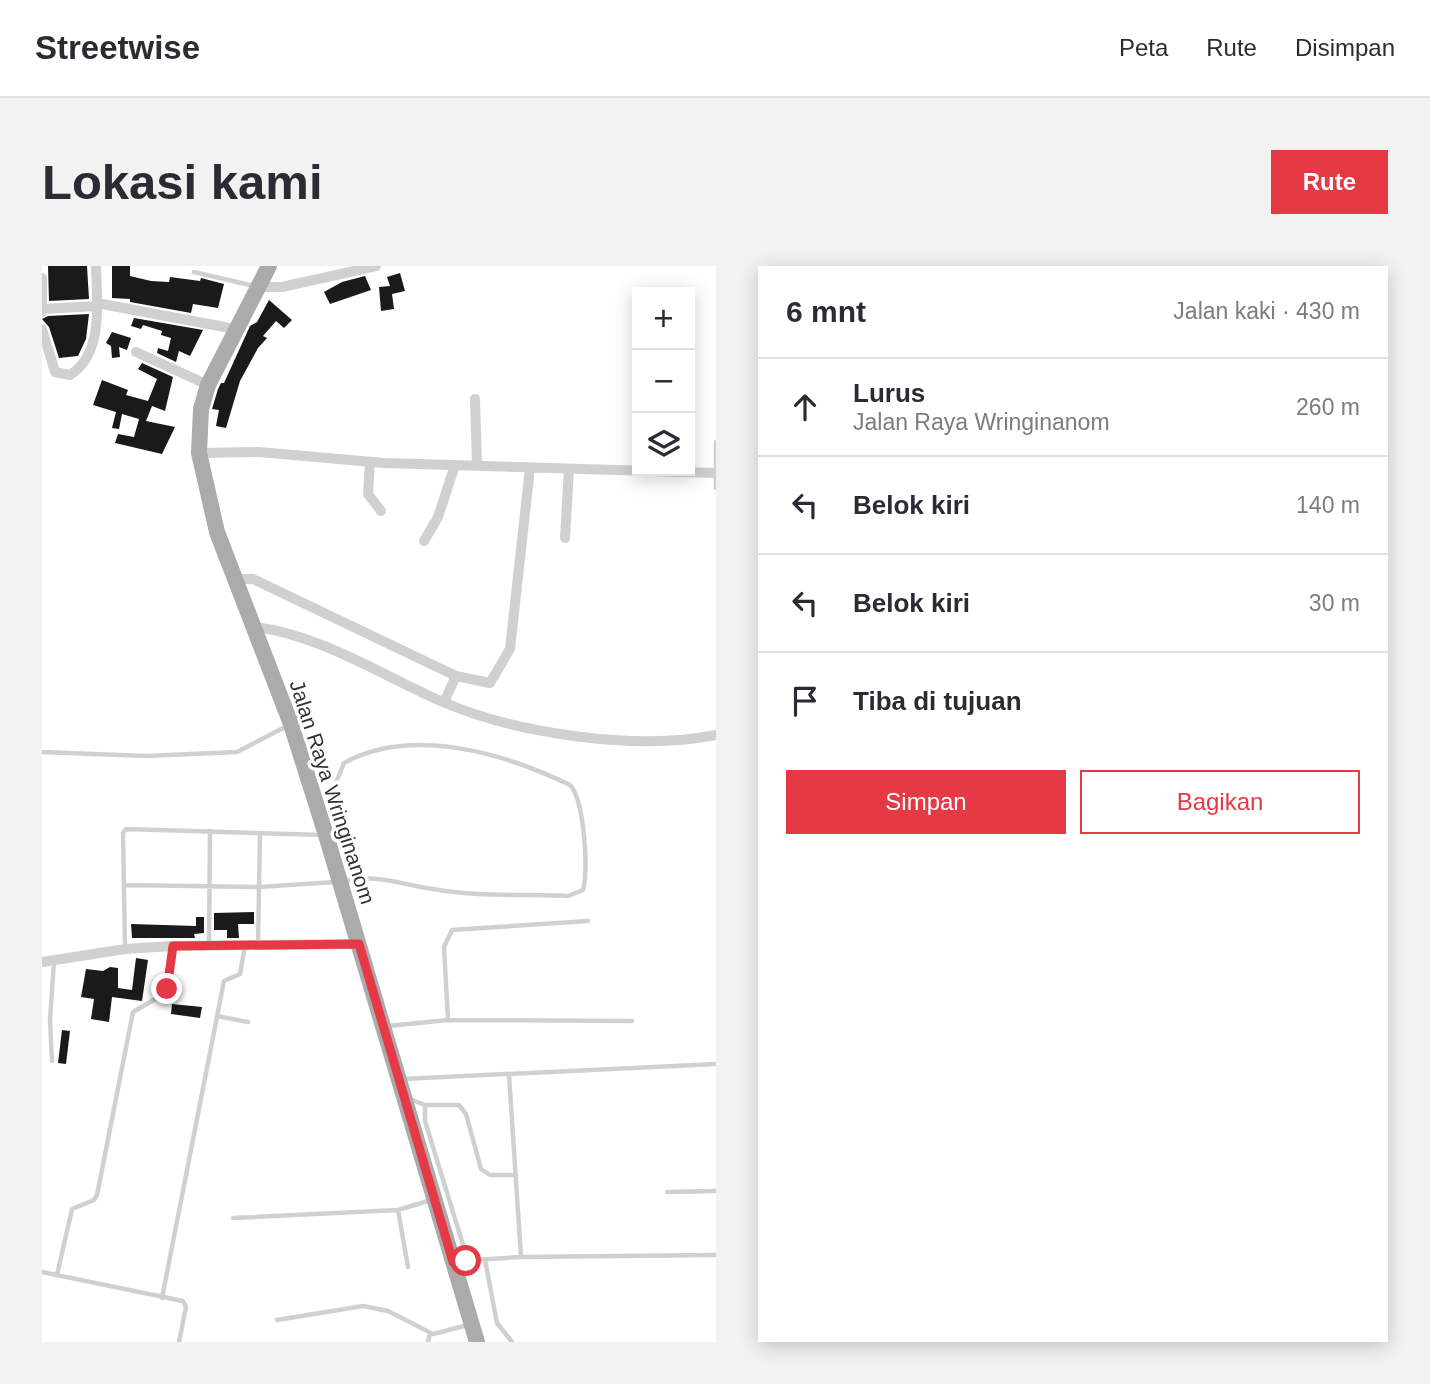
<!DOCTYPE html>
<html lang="id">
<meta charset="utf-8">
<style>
:root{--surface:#fff;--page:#f2f2f3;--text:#2b2b33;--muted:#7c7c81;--line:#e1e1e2;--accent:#e63946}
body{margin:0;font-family:Helvetica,sans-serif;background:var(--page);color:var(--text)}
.controls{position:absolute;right:21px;top:21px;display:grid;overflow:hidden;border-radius:0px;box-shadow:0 4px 18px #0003}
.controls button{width:63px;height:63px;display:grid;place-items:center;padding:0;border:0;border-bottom:2px solid var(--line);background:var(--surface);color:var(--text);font:35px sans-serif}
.stop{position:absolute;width:21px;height:21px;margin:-16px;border:5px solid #e63946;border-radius:50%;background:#fff}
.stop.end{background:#e63946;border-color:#fff;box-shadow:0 2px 7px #0008}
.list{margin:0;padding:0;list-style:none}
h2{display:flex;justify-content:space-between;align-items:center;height:91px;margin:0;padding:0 28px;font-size:30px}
h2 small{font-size:23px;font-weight:400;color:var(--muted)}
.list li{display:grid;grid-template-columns:46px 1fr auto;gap:21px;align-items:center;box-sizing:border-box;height:98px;padding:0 28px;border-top:2px solid var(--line)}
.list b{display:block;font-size:26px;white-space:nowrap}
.list p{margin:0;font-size:23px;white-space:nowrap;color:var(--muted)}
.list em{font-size:23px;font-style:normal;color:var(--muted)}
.actions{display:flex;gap:14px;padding:21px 28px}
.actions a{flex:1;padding:16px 0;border:2px solid var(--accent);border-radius:0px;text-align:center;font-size:24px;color:var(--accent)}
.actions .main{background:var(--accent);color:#fff}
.icon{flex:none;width:38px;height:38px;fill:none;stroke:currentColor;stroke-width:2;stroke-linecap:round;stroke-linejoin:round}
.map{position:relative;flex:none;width:674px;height:1076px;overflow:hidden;border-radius:0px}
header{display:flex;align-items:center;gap:42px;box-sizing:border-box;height:98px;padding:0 35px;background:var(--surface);border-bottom:2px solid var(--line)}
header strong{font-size:33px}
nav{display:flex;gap:38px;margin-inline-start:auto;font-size:24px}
.intro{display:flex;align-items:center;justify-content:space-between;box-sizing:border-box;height:168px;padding:0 42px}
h1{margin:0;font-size:49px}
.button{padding:18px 32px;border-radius:0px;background:var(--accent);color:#fff;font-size:24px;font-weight:700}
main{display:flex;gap:42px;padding:0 42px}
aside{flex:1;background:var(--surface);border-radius:0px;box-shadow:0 4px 18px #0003}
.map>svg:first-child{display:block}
.building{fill:#1a1a1a}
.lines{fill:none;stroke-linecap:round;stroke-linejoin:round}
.lane{stroke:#d0d0d0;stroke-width:4.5}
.street{stroke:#d0d0d0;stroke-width:10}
.primary{stroke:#ababab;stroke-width:16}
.route{stroke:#e63946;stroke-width:9}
.labels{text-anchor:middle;stroke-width:7;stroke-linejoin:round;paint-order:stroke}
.street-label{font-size:21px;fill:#333;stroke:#fff}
</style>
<header>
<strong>Streetwise</strong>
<nav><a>Peta</a><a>Rute</a><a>Disimpan</a></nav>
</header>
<div class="intro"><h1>Lokasi kami</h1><a class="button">Rute</a></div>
<main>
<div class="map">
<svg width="674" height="1076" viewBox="0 0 674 1076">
<rect width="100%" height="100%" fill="#fff"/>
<path class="building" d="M6,0H45L47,33L7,35Z
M70,0H88V10L109,15L127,16L128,11L158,15L159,12L182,18L176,42L151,38L149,47L88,36V33L70,32Z
M358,7L363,25L350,28L352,43L339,45L337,21L348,20L345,11Z
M323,10L329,24L288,38L282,26L300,16Z
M227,34L250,54L242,62L234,55L221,70L225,72L216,82L198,115L184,162L174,160L177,144L170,143L176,123L179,117H182L208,60L215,56Z
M47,48L44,73L36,90L17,92L7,61L0,53L6,50Z
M92,52L161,64L148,90L137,85L134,96L115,87L116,82L126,85L129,72L119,69L120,65L101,59L99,63L89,60Z
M70,66L89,72L85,84L77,81L78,91L70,92L69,80L64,77Z
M100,97L131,111L123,145L110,140L104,155L133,161L120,188L73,177L76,168L92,171L97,153L80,148L77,163L70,162L74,146L51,139L60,114L86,124L84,129L106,135L115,113L96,103Z
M212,646V658H196L197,672H185V664H172V647Z
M154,651H162V667L152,668L153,672H90L89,658L154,660Z
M94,692L106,694L100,735L70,731L67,756L49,753L52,733L39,731L44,703L61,705L68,701L76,702V722L90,724Z
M130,738L160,741L158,752L129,748Z
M20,764L28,765L24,798L16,797Z"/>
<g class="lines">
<path class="lane" d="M152,6L212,20
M674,176V222
M0,486L104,490L195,486L245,460
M293,519L302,497C370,460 462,487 528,519C542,533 547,605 541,624L526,630C482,628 434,631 391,623C356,618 339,608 302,615
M83,619L217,621L293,616
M167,678L168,565
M216,678L218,567
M83,682L81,567L84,563L280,569
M175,750L206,756
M406,754L402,681L410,664L546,655
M346,760L406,754L590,755
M10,795L8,754L12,695
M467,809L479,991
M360,813L674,798
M368,833L383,839H417L424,848L439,903L448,909H474
M383,839V855L426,995
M625,926L674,925
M356,944L366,1001
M191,952L356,944L389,934
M443,994L455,1057L470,1076
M416,995L479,991L674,989
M0,1006L141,1035L144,1041L137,1076
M15,1009L30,943L52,934L55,929L91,746L122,728L130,681
M120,1032L182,715L198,708L203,680
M235,1054L321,1040L346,1045L391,1068L426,1059
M386,1076L388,1067"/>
<path class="street" d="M0,12V46
M216,21H240L334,0
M55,37L193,63
M0,43L55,40
M0,63L13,106L28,109C62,88 55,35 54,0
M94,86L166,119
M433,133L435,199
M157,187L217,186L342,197L674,207
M328,196L326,228L339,245
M523,272L527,203
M382,275L396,251L413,199
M194,313H211L414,410L448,417L468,383L488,202
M213,361C279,369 341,410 401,436C475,468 595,485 674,469
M402,436L414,410
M0,696L83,683L130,680L317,678"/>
<path class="primary" d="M227,0L166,119L159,143L157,187L175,266L249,458L284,569L435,1076"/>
</g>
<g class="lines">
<path class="route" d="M125,723L131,680L317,678L411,996L424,995"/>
</g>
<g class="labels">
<g class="street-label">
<text transform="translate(290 526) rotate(72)" y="7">Jalan Raya Wringinanom</text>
</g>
</g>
</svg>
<div class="controls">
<button>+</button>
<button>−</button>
<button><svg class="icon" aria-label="layers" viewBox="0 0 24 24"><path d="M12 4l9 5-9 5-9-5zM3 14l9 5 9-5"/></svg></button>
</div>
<div class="stop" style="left:424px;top:995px"></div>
<div class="stop end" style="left:125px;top:723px"></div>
</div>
<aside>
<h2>6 mnt<small>Jalan kaki · 430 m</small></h2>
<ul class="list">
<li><svg class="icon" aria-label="ahead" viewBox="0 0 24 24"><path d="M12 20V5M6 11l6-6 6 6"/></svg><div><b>Lurus</b><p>Jalan Raya Wringinanom</p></div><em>260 m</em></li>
<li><svg class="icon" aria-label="left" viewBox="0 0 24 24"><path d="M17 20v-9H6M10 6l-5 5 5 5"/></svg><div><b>Belok kiri</b></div><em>140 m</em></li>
<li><svg class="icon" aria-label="left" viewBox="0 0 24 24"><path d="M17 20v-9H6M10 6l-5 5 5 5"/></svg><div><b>Belok kiri</b></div><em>30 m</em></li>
<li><svg class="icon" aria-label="arrive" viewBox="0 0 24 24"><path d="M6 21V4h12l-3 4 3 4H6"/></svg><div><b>Tiba di tujuan</b></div></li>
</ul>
<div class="actions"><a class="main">Simpan</a><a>Bagikan</a></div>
</aside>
</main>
